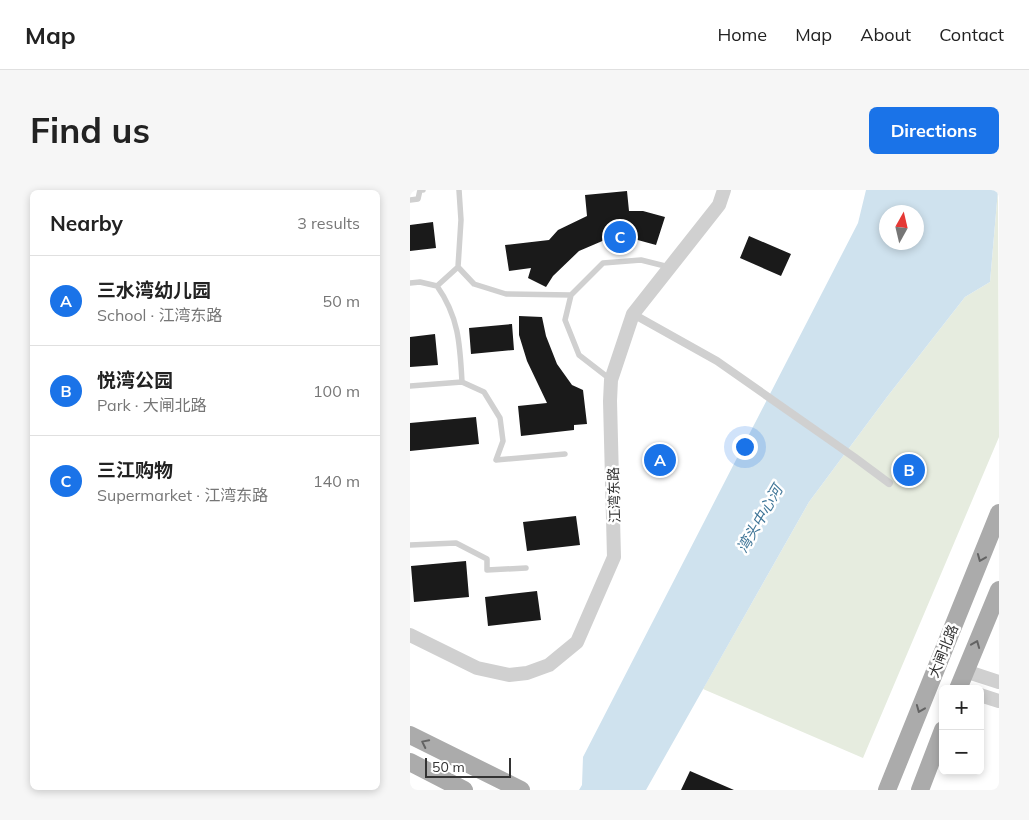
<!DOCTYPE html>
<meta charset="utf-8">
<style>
:root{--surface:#fff;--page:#f6f6f6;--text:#222;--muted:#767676;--line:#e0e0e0;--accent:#1a73e8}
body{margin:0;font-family:Mulish,"Noto Sans SC",sans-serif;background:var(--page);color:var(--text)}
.controls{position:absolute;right:15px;bottom:15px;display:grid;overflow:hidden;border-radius:8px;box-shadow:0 2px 8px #0003}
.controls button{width:45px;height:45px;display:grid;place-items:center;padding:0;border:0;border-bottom:1px solid var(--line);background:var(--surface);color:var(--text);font:25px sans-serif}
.compass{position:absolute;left:469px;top:15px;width:45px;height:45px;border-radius:50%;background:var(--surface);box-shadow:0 2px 8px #0003;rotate:8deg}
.scale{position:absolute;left:15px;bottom:12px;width:86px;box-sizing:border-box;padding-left:5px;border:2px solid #333;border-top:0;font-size:14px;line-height:18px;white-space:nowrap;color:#333;-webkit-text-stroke:4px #fff;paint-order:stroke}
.you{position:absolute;left:334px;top:256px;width:18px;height:18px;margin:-12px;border:4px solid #fff;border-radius:50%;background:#1a73e8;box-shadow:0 0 0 8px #1a73e833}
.badge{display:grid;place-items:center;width:32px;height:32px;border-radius:50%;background:var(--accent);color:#fff;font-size:16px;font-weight:700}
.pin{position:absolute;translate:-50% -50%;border:2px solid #fff;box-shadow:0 1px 5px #0006}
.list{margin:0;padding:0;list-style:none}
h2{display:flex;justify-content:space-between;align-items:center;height:65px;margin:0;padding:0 20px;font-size:21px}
h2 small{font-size:16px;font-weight:400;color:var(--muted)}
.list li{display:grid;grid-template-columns:32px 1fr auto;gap:15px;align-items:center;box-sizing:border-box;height:90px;padding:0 20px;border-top:1px solid var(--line)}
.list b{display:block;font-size:19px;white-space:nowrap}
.list p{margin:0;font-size:16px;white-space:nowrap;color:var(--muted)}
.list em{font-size:16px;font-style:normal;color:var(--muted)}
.map{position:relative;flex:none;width:589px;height:600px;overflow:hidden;border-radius:8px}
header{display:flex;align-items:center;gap:30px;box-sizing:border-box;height:70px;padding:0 25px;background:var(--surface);border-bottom:1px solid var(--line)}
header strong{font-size:24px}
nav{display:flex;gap:28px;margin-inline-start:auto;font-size:18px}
.intro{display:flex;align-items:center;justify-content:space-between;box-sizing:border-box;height:120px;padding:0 30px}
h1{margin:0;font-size:35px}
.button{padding:12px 22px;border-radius:8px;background:var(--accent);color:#fff;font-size:18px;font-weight:700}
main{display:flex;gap:30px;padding:0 30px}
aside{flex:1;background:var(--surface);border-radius:8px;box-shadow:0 2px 8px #0003}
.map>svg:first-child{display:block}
.green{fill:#e6ecdf}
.water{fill:#cfe2ee;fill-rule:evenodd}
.building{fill:#1a1a1a}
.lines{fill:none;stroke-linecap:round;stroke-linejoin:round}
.service{stroke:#d0d0d0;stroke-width:5.5}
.pedestrian{stroke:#d0d0d0;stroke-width:8}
.tertiary{stroke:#d0d0d0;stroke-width:14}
.primary{stroke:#ababab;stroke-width:18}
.oneway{stroke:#636363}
.labels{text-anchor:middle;stroke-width:5;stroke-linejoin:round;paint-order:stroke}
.street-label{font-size:14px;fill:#333;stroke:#fff}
.water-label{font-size:15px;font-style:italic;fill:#3f7597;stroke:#fff}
</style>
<header>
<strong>Map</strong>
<nav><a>Home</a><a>Map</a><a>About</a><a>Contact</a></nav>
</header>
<div class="intro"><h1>Find us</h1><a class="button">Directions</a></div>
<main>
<aside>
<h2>Nearby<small>3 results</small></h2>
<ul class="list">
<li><span class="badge">A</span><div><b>三水湾幼儿园</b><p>School · 江湾东路</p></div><em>50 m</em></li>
<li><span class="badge">B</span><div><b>悦湾公园</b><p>Park · 大闸北路</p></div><em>100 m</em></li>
<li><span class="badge">C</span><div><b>三江购物</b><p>Supermarket · 江湾东路</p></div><em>140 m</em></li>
</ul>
</aside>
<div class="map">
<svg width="589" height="600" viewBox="0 0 589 600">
<rect width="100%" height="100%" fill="#fff"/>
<path class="green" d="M588,0L589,247L453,568L293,499L399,312L477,207L555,107L580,92Z"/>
<path class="water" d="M456,0H588L580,92L555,107L477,207L399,312L236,600H169L172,595L173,567L448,33ZM477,22H507V52H477Z"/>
<path class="building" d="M217,1L219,21H233L255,27L246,55L224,49H197L169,61L143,86L136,97L118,88L121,78L99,81L95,55L139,50L148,40L177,26L175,5Z
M23,32L26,58L0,61V35Z
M339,46L381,64L371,86L330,68Z
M109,126L132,127L136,146L147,174L162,195L173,200L177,234L164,235V240L111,246L108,216L137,213L117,171L109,145Z
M102,134L104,160L61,164L59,138Z
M25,144L28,175L0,177V147Z
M66,227L69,254L0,261V233Z
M166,326L170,355L117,361L113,332Z
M56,371L59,407L4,412L1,376Z
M127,401L131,430L78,436L75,407Z
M280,581L324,600H271Z"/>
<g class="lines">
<path class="service" d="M49,0L51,30L48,77L64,94L96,104L161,105L193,73L231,70L259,77
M0,10L8,9L10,0H13
M0,93L10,92L27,96L48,77
M161,105L155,130L169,165L200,189
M52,192L74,202L90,228L93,251L86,270L155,264
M0,196L52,192C50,155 49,127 27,96
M0,355L46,353L77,369V380L116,378"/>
<path class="pedestrian" d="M223,124L307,171L444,267L479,293"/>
<path class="tertiary" d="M0,445L67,478L99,485L117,483L139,475L167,452L204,367L200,211L201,190L223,124L309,15L314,0
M555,481L589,492
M570,505L589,511"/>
<path class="primary" d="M548,499L589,400
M0,545L111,600
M0,572L54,600
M477,600L589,323
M510,600L533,540"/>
</g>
<defs><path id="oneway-chevron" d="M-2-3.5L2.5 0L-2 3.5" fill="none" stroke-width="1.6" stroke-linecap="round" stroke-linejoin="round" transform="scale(1.25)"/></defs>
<g class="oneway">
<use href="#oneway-chevron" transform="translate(571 368) rotate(112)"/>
<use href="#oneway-chevron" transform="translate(566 454) rotate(-68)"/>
<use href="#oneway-chevron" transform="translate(510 519) rotate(112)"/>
<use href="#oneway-chevron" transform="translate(15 553) rotate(-154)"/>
</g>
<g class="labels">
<g class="street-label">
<text transform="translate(204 305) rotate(-92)" y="5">江湾东路</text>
<text transform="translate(533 461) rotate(-68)" y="5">大闸北路</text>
</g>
<g class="water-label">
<text transform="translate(350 329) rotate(-60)" y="5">湾头中心河</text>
</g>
</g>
</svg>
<div class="controls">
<button>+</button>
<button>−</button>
</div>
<svg class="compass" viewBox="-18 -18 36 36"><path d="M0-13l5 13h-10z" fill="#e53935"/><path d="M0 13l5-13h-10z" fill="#767676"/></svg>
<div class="scale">50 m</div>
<div class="you"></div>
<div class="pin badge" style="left:250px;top:270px">A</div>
<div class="pin badge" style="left:499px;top:280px">B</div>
<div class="pin badge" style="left:210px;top:47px">C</div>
</div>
</main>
